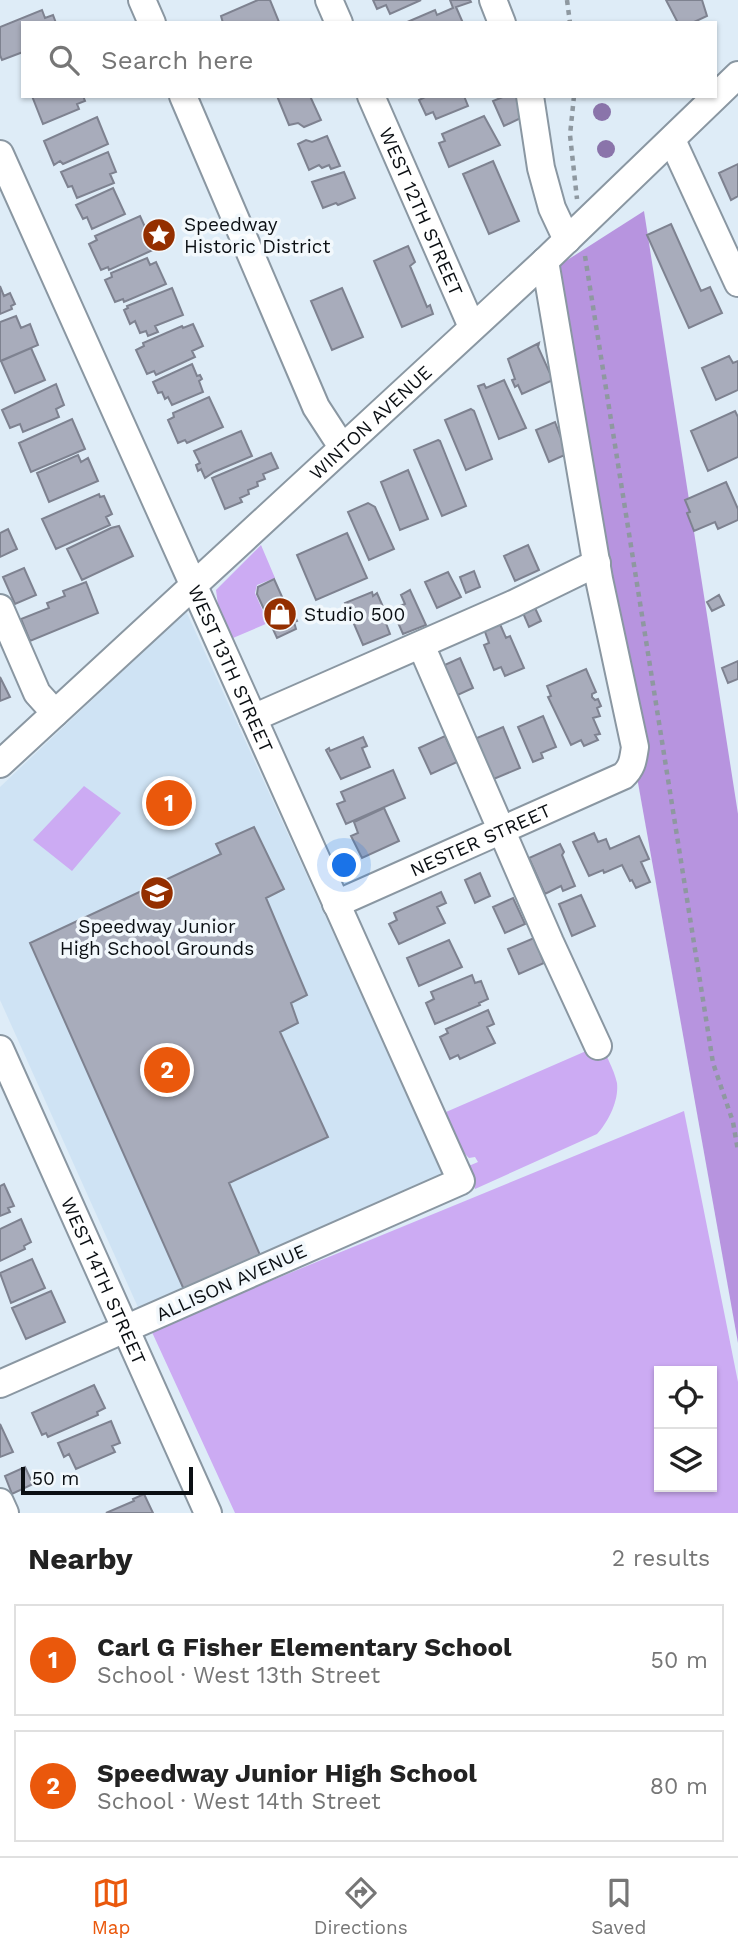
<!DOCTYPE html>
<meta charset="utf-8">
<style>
:root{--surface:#fff;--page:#f6f6f6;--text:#222;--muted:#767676;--line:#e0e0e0;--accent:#ea580c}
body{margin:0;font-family:"Work Sans",sans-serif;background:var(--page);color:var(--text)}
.controls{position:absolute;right:21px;bottom:21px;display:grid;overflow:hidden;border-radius:0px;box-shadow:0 2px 5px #0004}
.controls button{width:63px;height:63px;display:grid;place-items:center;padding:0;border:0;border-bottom:2px solid var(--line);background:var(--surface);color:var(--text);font:35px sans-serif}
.scale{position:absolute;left:21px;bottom:18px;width:172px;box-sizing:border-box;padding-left:7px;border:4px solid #0b0f13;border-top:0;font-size:19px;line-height:24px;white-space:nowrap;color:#0b0f13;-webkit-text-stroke:5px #f2f8fc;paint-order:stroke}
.you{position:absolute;left:345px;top:866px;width:24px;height:24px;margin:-18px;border:5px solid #fff;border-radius:50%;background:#1a73e8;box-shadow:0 0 0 10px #1a73e833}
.badge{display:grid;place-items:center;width:46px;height:46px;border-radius:50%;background:var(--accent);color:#fff;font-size:23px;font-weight:700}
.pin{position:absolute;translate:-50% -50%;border:4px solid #fff;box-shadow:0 2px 7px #0006}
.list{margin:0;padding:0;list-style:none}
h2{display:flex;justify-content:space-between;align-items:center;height:91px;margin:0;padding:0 28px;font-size:30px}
h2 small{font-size:23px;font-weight:400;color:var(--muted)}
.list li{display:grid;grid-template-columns:46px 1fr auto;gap:21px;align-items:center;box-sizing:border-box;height:112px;margin:0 14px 14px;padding:0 14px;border:2px solid var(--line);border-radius:0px}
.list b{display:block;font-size:26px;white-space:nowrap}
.list p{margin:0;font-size:23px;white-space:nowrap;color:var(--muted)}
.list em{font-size:23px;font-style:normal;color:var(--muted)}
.icon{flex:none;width:38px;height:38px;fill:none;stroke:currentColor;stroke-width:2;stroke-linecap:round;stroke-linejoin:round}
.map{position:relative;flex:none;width:738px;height:1513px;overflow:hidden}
.search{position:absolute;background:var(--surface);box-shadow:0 2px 5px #0004;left:21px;right:21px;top:21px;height:77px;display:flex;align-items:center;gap:18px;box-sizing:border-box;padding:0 24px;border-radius:0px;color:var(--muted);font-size:26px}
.sheet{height:343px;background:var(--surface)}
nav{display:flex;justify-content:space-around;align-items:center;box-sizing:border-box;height:98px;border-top:2px solid var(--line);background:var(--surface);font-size:19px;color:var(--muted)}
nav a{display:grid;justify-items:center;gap:4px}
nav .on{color:var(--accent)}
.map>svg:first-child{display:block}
.built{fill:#cfe3f4}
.green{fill:#ccabf3;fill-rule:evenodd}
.forest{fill:#b794df}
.building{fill:#a8acbb;stroke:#7e8290;stroke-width:2}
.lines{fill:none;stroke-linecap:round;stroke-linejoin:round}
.minor-casing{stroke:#8a97a2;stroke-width:30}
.path{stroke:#8e98a0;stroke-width:4.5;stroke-dasharray:5 5;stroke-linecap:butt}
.minor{stroke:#fff;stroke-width:26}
.tree{fill:#8a74aa}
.labels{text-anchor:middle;stroke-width:7;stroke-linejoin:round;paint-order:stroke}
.street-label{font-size:19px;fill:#0b0f13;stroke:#f2f8fc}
.poi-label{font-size:19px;fill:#0b0f13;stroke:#f2f8fc;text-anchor:start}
</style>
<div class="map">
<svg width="738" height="1513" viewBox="0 0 738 1513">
<rect width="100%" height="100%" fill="#deecf7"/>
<path class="built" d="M186,611L445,1178L141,1314L0,1000V787Z"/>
<path class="green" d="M261,545L275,578L257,585L255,593L268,623L233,638L218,605L216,590Z
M84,786L121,813L72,871L33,840Z
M600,1041C605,1054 614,1069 617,1083C619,1101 608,1122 597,1134L475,1189L464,1163L471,1165L478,1162L475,1157L469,1158L464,1153L446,1112L593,1048Z
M684,1111L738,1382V1513H235L151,1330ZM659,1371H712V1487H659Z"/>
<path class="forest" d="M644,211L738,814V1343L547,273Z"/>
<path class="building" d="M258,0H270L279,22L223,23L221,16Z
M373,0H421L390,14L386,5L377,9Z
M450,0H470L471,2L456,7L463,23H405L435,10L437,15L453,8Z
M666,0H702L707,16L692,23H678Z
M42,10L45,18L53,15L56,23H23V52L2,60L0,55V27Z
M32,96H83L85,101L77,104L79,109L43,124Z
M277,96H310L321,120L304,127L298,123L289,125Z
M464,96L468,106L436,119L433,112L426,115L419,100L427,96Z
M505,96H516L525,116L504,126L493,101Z
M484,116L500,145L449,167L439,143L445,141L442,134Z
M97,117L108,144L63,164L60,161L54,165L44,141Z
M327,136L340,166L331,169L329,165L322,168L319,165L309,170L298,144L306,140L312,142Z
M108,152L116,172L110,174L114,183L77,198L72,186L68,187L61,172Z
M493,161L519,221L489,234L463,174Z
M738,164V196L731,200L719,173Z
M344,172L355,198L338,205L336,203L323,208L312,182Z
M113,188L125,214L92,229L87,217L83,219L76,205Z
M140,216L155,249L109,270L108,267L101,270L89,244L97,240L95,236Z
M671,224L701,291L710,287L722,313L689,328L647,235Z
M408,246L415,262L410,266L427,307L430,305L433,314L402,327L374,261Z
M147,258L150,265L156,262L166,284L124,302L123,299L115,302L105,280L112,277L111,273Z
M0,286L4,296L10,293L15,304L11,306L12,309L0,314Z
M172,288L183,315L155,326L158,332L148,336L146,331L140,333L135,321L130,324L124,310L128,308L127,306Z
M342,288L363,337L332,350L311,301Z
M16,316L21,328L30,324L38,345L0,361V322Z
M193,324L203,346L192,351L195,357L156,375L154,371L147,374L136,350L144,346L143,343L182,326L183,328Z
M539,343L538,347L553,380L522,394L518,385L515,387L512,380L515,379L508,359Z
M31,348L45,380L15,393L1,361Z
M729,356L733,363L738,361V390L716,400L702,368Z
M192,364L197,376L200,375L202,379L199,381L203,392L172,405L168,397L165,399L162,392L158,393L153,382Z
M504,380L526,428L499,439L478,386L484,384L486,388Z
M56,384L64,405L56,409L59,417L23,432L20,424L10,428L2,410Z
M209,397L223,427L187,443L185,440L178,443L168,420L174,417L173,413Z
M471,409L474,411L492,459L466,470L445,420Z
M735,411L738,417V457L708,471L691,431Z
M72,419L85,449L31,472L19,443Z
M555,422L567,454L549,462L536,430Z
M241,431L252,456L214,472L205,478L201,469L198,471L196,465L200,463L194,451Z
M438,440L440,441L466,506L442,516L414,450Z
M271,453L278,468L263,474L265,479L257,482L258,486L248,490L249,494L240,498L242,502L225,509L212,478Z
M78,455L81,462L88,458L98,481L49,502L37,473Z
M408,470L428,519L400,530L381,482Z
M726,482L738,509V520L718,529L715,522L694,531L687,513L690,512L685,500Z
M99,494L100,497L104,496L112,514L106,517L110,525L56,549L42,519Z
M368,503L375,507L394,549L369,560L348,512Z
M119,526L133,556L82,580L67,549L111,528Z
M8,529L17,549L0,557V533Z
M347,533L367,578L316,600L297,555Z
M528,545L539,570L515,581L504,556Z
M24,568L36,595L15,604L3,577Z
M474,571L480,587L466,593L460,577Z
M448,572L461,597L437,608L425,582Z
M274,579L287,608L290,606L297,621L294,622L296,629L277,638L257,594L258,587Z
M86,582L98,613L30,641L21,619L49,608L47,603L65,596L63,591Z
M410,590L426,625L403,634L392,609L405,604L401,595Z
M372,592L373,596L377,593L384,609L381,610L390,634L363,645L345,603Z
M719,595L724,605L712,611L707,602Z
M535,608L541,621L529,627L523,613Z
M499,622L506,638L510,636L524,668L505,676L501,667L494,670L484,645L489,643L484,629Z
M460,658L473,688L451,698L438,668Z
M738,661V679L728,683L722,668Z
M586,669L596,692L592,694V697L595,700L598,699L601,706L597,708L600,716L593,718L600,734L595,735L598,740L584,746L581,740L571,745L548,697L551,696L547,686Z
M0,677L10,697L0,701Z
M543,716L556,747L541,753L543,758L533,762L518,727Z
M503,727L520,768L489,781L472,740Z
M445,736L457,762L431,774L419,748Z
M363,737L367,746L362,748L370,767L341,779L326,750L329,748L330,751Z
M393,770L405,798L346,824L337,804L345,801L341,792Z
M384,808L399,841L362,858L351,836L358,833L354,822Z
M254,827L284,889L266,898L307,995L291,1003L298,1023L280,1032L328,1137L229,1183L260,1255L189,1301L30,943L221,854L216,844Z
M594,833L598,842L606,839L610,849L639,836L649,859L641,862L650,882L636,888L632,880L630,881L622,865L604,873L603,870L589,876L573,842Z
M560,844L564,852L562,855L575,886L563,891L561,886L545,894L529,858Z
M480,873L490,896L475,903L465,880Z
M441,892L446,903L437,907L445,923L399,944L389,924L397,920L394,913Z
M581,895L595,926L572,936L559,904Z
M513,898L525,924L505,933L493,907Z
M534,938L544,963L519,974L508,949Z
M449,940L462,967L419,986L407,958Z
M472,975L475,983L481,981L488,999L479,1003L480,1005L435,1024L426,1003L434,999L431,992Z
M488,1010L494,1024L487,1027L495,1043L460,1059L458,1055L450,1059L440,1037L448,1033L446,1029Z
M4,1184L14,1206L8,1208L10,1212L0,1216V1186Z
M21,1219L31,1242L24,1246L25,1249L0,1261V1229Z
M32,1259L45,1288L11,1303L0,1273Z
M51,1291L65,1322L26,1339L12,1308Z
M94,1385L105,1408L97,1412L98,1415L48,1437L46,1433L42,1435L32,1413Z
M111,1421L120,1443L112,1446L115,1452L76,1469L69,1454L64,1457L58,1443Z
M0,1424L13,1452L0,1457Z
M25,1467L33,1484L12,1494L5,1476Z
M144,1494L153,1513H106L134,1501L133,1499Z"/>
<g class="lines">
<g class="minor-casing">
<g id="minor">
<path d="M142,0L152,23"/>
<path d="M329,0L339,23"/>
<path d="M493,0L502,23"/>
<path d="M183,96L316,407L342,447"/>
<path id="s1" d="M371,96L472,327"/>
<path d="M530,96L541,168L552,208L567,240"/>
<path d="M672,140L738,283"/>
<path id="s2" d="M0,154L461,1181L0,1384"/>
<path d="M0,608L37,693L55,713"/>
<path d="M421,645L550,942L598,1046"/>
<path d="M253,718L513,604L597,563"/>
<path id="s3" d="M0,764L545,261L738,75"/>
<path id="s4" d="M336,904L623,776C633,767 633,759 635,747L599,579L545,261"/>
<path id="s5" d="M0,1049L208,1513"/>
<path d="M0,1502L5,1513"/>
</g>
</g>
<path class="path" d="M567,0L570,23
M574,96L570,135L577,199
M585,256L713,1063L733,1122L738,1151"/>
<use href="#minor" class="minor"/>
</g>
<g class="tree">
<circle cx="602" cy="112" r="9"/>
<circle cx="606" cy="149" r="9"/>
</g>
<defs>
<g id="sight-disc" transform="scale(1.75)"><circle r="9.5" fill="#942f00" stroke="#f2f8fc"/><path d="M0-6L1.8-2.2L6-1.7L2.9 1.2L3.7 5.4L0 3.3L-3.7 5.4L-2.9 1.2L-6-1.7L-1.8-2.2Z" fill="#fff"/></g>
<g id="shop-disc" transform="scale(1.75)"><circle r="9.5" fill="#942f00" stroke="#f2f8fc"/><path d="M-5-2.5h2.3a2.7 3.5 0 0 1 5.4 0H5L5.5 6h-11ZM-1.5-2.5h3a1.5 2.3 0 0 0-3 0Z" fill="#fff"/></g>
<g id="school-disc" transform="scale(1.75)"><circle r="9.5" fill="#942f00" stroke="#f2f8fc"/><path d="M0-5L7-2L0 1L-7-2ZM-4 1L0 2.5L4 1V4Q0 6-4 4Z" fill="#fff"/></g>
</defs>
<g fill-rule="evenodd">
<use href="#sight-disc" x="159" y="235"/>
<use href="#shop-disc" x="280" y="614"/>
<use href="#school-disc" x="157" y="893"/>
</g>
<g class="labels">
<g class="street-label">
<text dy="7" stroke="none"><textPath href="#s1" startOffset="126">WEST 12TH STREET</textPath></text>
<text dy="7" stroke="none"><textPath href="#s3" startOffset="504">WINTON AVENUE</textPath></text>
<text dy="7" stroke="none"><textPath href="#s2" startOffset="564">WEST 13TH STREET</textPath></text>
<text dy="7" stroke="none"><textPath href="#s4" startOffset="158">NESTER STREET</textPath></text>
<text dy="7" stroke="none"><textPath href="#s5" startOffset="254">WEST 14TH STREET</textPath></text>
<text transform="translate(231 1282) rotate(-24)" y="7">ALLISON AVENUE</text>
</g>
<g class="poi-label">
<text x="184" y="231">Speedway<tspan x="184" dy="22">Historic District</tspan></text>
<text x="304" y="621">Studio 500</text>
<text x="157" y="933" text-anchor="middle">Speedway Junior<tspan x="157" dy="22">High School Grounds</tspan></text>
</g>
</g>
</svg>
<div class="controls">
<button><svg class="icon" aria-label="locate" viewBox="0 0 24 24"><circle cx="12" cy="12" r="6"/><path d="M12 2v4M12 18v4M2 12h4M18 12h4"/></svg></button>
<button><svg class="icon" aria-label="layers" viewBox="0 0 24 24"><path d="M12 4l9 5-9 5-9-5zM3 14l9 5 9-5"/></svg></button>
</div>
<div class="scale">50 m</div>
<div class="you"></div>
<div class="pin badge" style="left:169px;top:803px">1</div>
<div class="pin badge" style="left:167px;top:1070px">2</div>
<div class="search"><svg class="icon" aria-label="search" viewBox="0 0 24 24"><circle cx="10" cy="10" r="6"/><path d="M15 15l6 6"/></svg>Search here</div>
</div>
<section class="sheet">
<h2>Nearby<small>2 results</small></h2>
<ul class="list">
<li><span class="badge">1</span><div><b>Carl G Fisher Elementary School</b><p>School · West 13th Street</p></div><em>50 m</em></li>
<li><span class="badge">2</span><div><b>Speedway Junior High School</b><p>School · West 14th Street</p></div><em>80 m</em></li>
</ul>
</section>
<nav>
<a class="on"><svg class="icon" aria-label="map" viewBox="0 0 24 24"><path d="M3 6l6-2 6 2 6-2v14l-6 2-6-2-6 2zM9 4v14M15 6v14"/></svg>Map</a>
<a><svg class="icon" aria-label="directions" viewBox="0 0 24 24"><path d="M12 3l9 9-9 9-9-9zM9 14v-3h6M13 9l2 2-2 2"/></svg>Directions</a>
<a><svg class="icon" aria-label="saved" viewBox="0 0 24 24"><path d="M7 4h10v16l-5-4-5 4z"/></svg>Saved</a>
</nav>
